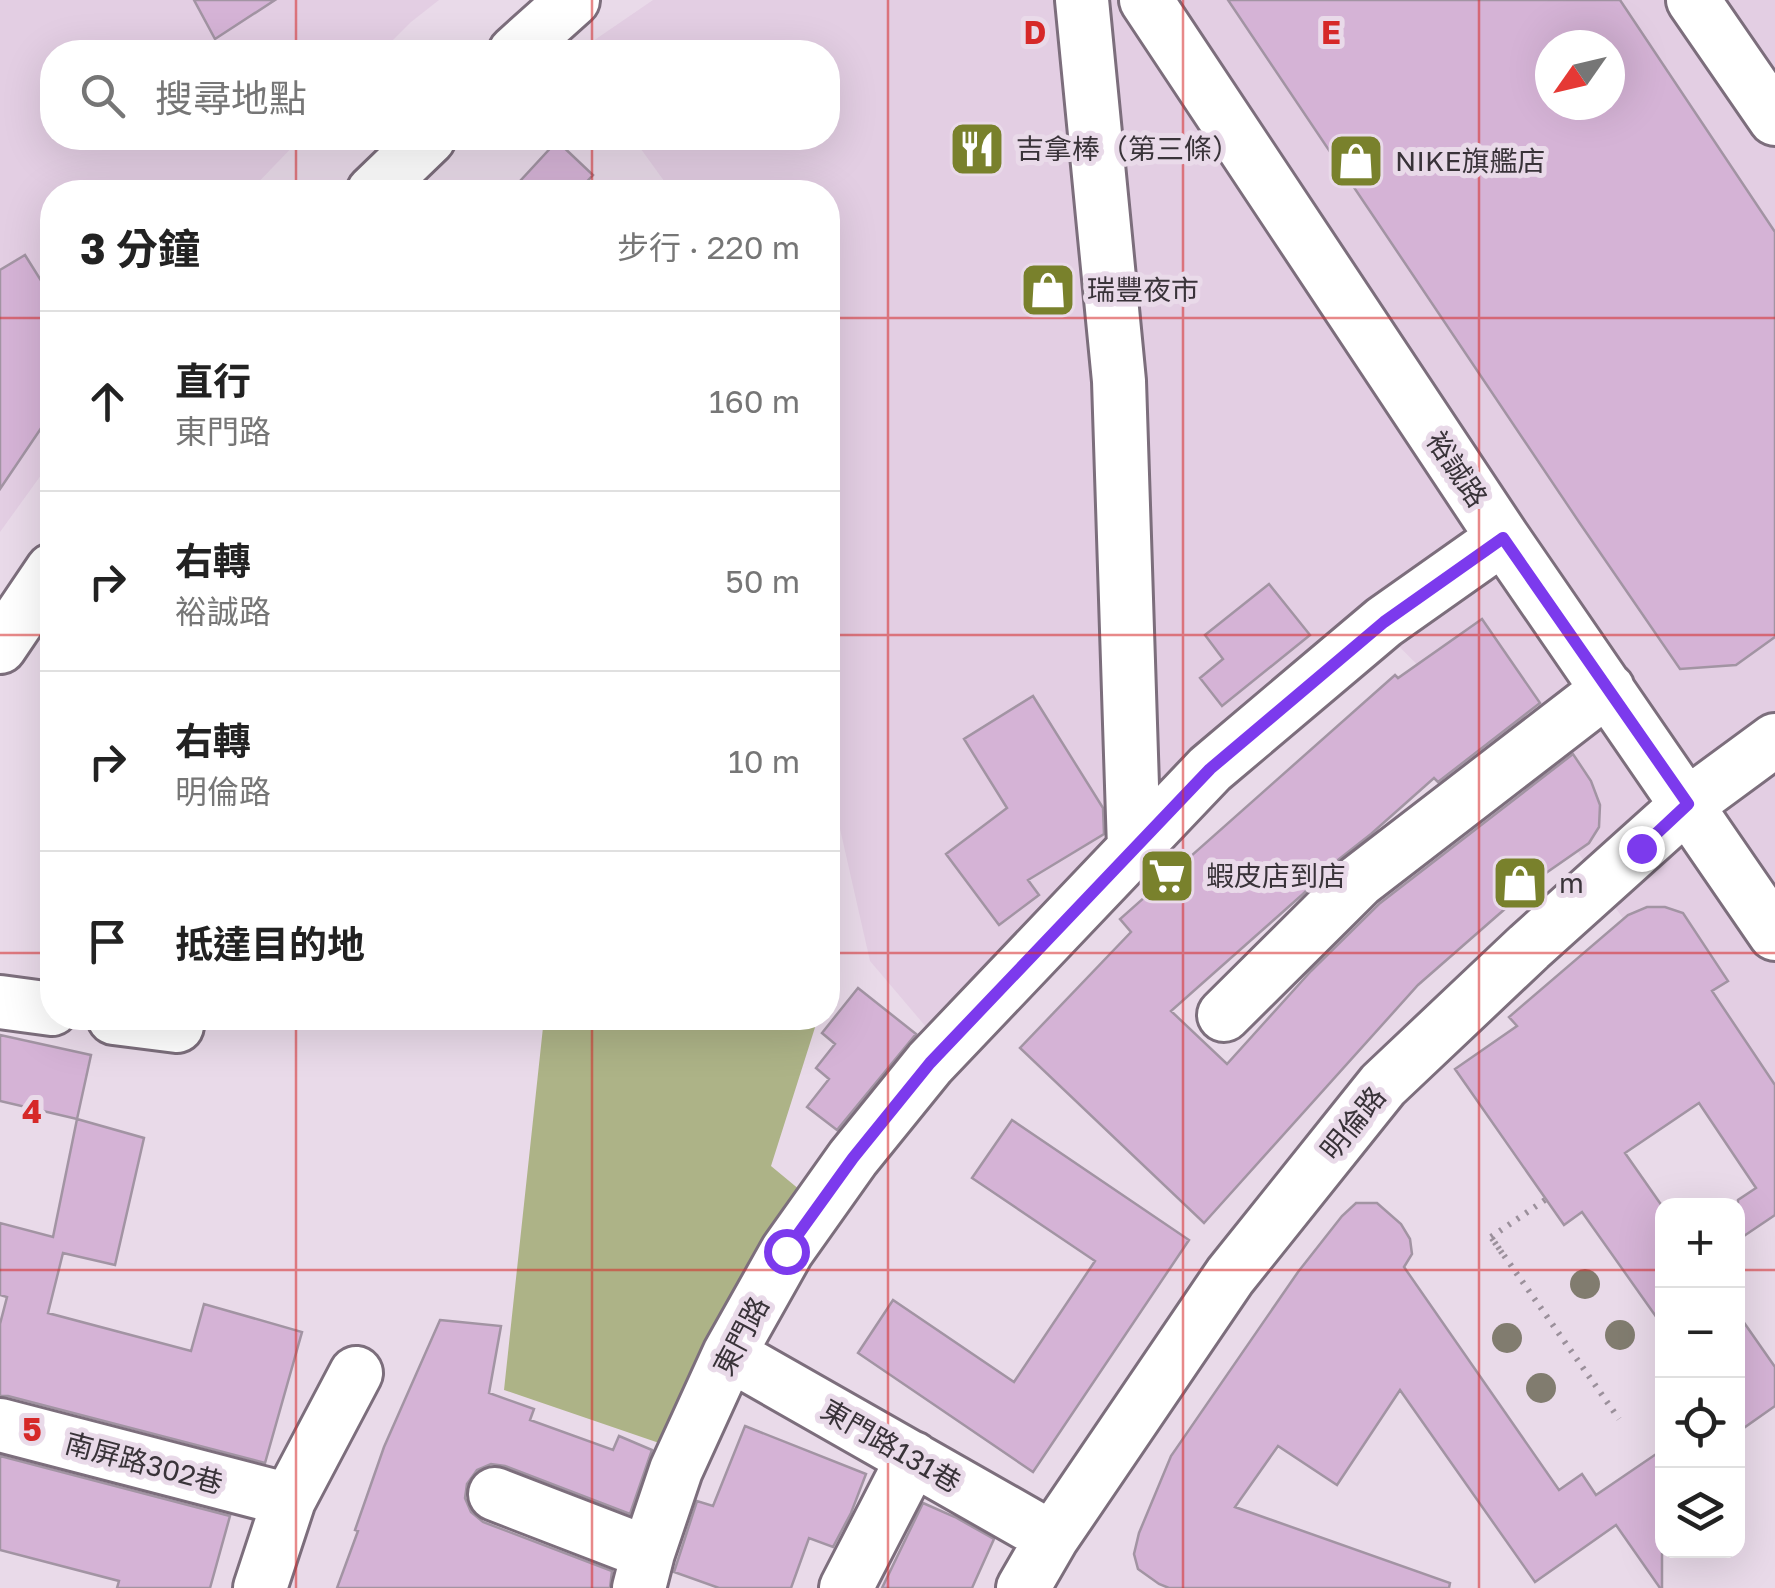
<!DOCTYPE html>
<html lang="zh-TW">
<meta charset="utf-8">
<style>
:root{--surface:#fff;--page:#f6f6f6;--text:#222;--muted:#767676;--line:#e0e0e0}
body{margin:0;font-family:"Golos Text","Noto Sans TC",sans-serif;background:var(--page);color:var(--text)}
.controls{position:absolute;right:30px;bottom:30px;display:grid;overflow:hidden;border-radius:20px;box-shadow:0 10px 40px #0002}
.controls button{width:90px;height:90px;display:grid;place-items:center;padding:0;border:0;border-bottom:2px solid var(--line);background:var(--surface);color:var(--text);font:50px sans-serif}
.compass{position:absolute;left:1535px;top:30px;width:90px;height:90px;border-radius:50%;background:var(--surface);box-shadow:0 10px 40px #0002;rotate:236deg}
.stop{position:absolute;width:30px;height:30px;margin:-22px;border:8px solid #7c3aed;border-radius:50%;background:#fff}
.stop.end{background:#7c3aed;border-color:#fff;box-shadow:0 2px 10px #0008}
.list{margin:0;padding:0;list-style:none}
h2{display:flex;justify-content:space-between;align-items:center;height:130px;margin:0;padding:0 40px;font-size:42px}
h2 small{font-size:32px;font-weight:400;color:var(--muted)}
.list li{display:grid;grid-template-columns:65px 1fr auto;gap:30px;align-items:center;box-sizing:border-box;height:180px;padding:0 40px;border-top:2px solid var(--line)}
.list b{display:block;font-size:38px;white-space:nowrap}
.list p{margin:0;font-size:32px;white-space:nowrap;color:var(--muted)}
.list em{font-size:32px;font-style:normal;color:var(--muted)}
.icon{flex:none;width:55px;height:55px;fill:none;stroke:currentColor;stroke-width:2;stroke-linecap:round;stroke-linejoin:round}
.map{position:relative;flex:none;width:1775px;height:1588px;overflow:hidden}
.search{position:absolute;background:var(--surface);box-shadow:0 10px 40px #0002;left:40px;top:40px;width:800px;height:110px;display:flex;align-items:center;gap:25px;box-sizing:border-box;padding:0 35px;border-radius:40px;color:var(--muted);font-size:38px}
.panel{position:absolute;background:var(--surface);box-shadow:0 10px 40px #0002;left:40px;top:180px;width:800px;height:850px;border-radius:40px}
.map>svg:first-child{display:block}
.built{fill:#e3cee3;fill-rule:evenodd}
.green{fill:#adb387}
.building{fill:#d5b3d6;stroke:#a294a3;stroke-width:2.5;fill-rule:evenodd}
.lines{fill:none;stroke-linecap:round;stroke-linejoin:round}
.minor-casing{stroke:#7c6e7c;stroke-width:58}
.path{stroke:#9b909b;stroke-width:6;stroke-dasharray:2.5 8;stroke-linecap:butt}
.minor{stroke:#fff;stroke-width:52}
.tree{fill:#817c6f}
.route{stroke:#7c3aed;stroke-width:12}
.grid{fill:none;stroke:#d62828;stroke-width:2.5;stroke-opacity:0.55}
.labels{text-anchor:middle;stroke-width:10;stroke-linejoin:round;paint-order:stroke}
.poi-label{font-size:28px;fill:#393339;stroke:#e9dae9;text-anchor:start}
.street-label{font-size:28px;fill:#393339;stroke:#e9dae9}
.grid-label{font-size:32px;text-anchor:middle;font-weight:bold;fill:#d62828;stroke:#e9dae9;stroke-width:10;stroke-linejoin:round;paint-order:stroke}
</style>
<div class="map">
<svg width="1775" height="1588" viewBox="0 0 1775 1588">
<rect width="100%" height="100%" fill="#e9dae9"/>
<path class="built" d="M0,0H439L411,22L381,52H52V138H301L249,192H52V460L0,532Z
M653,0H1775V1143L1525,774L1382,629L938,1041L870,961L828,776V192H672L633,138H828V52H577ZM1550,45H1610V105H1550Z"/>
<path class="green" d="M544,1018H818L771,1166L806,1195L665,1445L504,1390Z"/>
<path class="building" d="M194,0H275L215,39Z
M1228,0H1620L1775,232V637L1736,665L1680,669L1579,522ZM1550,45H1610V105H1550Z
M557,141L593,175L577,192H510Z
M25,255L52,298V412L0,489V270Z
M1269,584L1310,635L1222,706L1200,678L1223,659L1205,635Z
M1482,619L1540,703L1438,782L1434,778L1371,834L1338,860L1303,894L1171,1011L1227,1064L1311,971L1379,904L1573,754L1591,781L1600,805L1599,827L1589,843L1546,873L1418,985L1204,1223L1020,1048L1131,932L1120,919L1395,675L1398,678Z
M1033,696L1103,808L1104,834L1028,880L1039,895L999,925L946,854L1007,808L964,739Z
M1647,907H1665L1683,913L1728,981L1712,991L1775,1085V1215L1738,1240V1200L1756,1188L1699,1103L1625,1153L1662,1206V1325L1582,1212L1564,1225L1455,1069L1517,1026L1509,1017L1628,915Z
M858,988L916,1034L837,1130L807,1107L829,1079L816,1068L835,1044L822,1033Z
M0,1035L91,1055L77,1119L0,1101Z
M77,1119L144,1138L115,1265L63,1253L48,1313L191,1351L204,1304L302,1332L265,1463L8,1396H0V1324L7,1297L0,1295V1223L53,1237Z
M1012,1120L1189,1240L1033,1472L858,1353L893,1300L1014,1382L1095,1261L972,1178Z
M1356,1203H1377L1401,1224L1410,1239L1412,1254L1404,1267L1559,1490L1582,1474L1596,1495L1662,1450V1588H1660L1616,1525L1535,1582L1400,1390L1337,1485L1278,1446L1235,1507L1450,1583L1449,1588H1169L1159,1584L1138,1569L1134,1554L1139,1533L1171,1456L1298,1272L1342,1216Z
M1738,1314L1775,1367V1406L1738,1432Z
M440,1320L501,1326L489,1393L534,1409L530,1420L613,1450L619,1436L652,1450L630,1514L505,1466L491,1464L477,1470L467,1484L465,1498L471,1512L483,1522L612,1571L610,1588H337L358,1531L355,1530L384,1447Z
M745,1426L866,1474L851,1513L833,1547L809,1538L791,1588H719L674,1572L697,1501L713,1506Z
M0,1456L230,1516L210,1588H117L119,1581L0,1550Z
M923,1503L955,1517L994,1539L972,1588H882Z"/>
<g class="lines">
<g class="minor-casing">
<path id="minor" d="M1082,0L1119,381L1134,848
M1146,0L1503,538L1775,934
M1693,0L1775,119
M515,52L573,0
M373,192L429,138
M0,647L52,570
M0,1002L52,1009
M1224,1015L1359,881L1608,689
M114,1018L177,1026
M729,1354L1052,1538
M0,1425L289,1500
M495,1494L648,1553
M260,1588L289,1500L356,1373
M639,1588L648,1553L676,1470L729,1354L787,1251L853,1158L930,1063L1210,769L1384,622L1503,538
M846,1588L913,1458
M1023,1588L1052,1538L1230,1276L1383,1085L1529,947L1688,804L1775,740"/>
</g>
<path class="path" d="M1491,1237L1545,1200
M1502,1253L1491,1237L1619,1419"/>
<use href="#minor" class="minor"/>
</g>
<g class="tree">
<circle cx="1585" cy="1284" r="15"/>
<circle cx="1620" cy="1335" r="15"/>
<circle cx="1507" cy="1338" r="15"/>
<circle cx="1541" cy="1388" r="15"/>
</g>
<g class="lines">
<path class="route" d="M786,1251L853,1158L930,1063L1210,769L1384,622L1503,538L1688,804L1641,848"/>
</g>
<path class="grid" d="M296,0V52M592,0V52M888,0V1588M1183,0V1588M1479,0V1588M296,138V192M592,138V192M0,318H52M828,318H1775M0,635H52M828,635H1775M0,953H52M828,953H1775M296,1018V1588M592,1018V1588M0,1270H1662M1738,1270H1775"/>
<defs>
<g id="restaurant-square" transform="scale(2.875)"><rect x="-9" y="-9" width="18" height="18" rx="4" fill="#79812c" stroke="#e9dae9"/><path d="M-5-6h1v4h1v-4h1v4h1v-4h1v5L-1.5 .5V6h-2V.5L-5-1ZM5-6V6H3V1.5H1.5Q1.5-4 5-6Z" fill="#fff"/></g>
<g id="shop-square" transform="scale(2.875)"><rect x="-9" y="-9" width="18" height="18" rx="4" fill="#79812c" stroke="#e9dae9"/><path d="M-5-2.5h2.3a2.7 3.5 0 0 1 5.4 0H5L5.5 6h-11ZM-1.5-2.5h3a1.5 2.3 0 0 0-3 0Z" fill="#fff"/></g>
<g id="supermarket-square" transform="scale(2.875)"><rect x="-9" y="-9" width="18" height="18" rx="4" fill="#79812c" stroke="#e9dae9"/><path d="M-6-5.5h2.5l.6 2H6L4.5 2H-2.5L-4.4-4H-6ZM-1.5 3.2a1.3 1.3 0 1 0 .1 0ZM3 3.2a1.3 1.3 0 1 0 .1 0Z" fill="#fff"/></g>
</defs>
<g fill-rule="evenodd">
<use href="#restaurant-square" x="977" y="149"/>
<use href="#shop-square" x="1356" y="161"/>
<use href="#shop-square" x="1048" y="290"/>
<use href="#supermarket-square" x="1167" y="876"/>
<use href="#shop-square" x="1520" y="883"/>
</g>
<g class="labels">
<g class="poi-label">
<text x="1016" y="159">吉拿棒（第三條）</text>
<text x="1395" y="171">NIKE旗艦店</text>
<text x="1087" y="300">瑞豐夜市</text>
<text x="1206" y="886">蝦皮店到店</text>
<text x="1559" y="893">m</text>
</g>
<g class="street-label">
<text transform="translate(1457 469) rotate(56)" y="10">裕誠路</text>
<text transform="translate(1353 1123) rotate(-51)" y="10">明倫路</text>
<text transform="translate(741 1336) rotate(-62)" y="10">東門路</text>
<text transform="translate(891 1446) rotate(30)" y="10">東門路131巷</text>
<text transform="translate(144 1463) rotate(15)" y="10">南屏路302巷</text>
</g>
</g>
<g class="grid-label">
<text x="1035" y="44">D</text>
<text x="1331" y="44">E</text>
<text x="32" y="1123">4</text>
<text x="32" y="1441">5</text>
</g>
</svg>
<div class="controls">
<button>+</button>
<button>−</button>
<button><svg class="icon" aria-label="locate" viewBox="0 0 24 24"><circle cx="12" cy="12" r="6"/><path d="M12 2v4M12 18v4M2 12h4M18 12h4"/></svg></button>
<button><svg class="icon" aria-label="layers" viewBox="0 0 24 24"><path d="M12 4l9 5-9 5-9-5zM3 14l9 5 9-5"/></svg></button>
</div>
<svg class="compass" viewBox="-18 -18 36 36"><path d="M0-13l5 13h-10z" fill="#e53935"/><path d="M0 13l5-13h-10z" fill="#767676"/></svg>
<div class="stop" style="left:786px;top:1251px"></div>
<div class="stop end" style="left:1641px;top:848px"></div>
<div class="search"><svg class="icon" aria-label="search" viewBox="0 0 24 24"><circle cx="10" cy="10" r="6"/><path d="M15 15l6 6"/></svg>搜尋地點</div>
<section class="panel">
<h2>3 分鐘<small>步行 · 220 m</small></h2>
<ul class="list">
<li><svg class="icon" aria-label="ahead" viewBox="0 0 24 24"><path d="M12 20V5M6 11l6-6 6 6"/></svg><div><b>直行</b><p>東門路</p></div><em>160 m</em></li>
<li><svg class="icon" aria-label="right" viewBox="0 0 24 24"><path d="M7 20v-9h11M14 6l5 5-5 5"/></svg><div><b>右轉</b><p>裕誠路</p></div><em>50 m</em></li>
<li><svg class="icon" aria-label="right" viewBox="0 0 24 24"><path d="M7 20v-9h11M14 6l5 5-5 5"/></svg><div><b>右轉</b><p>明倫路</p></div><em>10 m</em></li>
<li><svg class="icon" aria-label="arrive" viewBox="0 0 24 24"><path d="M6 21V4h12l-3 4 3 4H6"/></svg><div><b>抵達目的地</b></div></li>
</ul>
</section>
</div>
